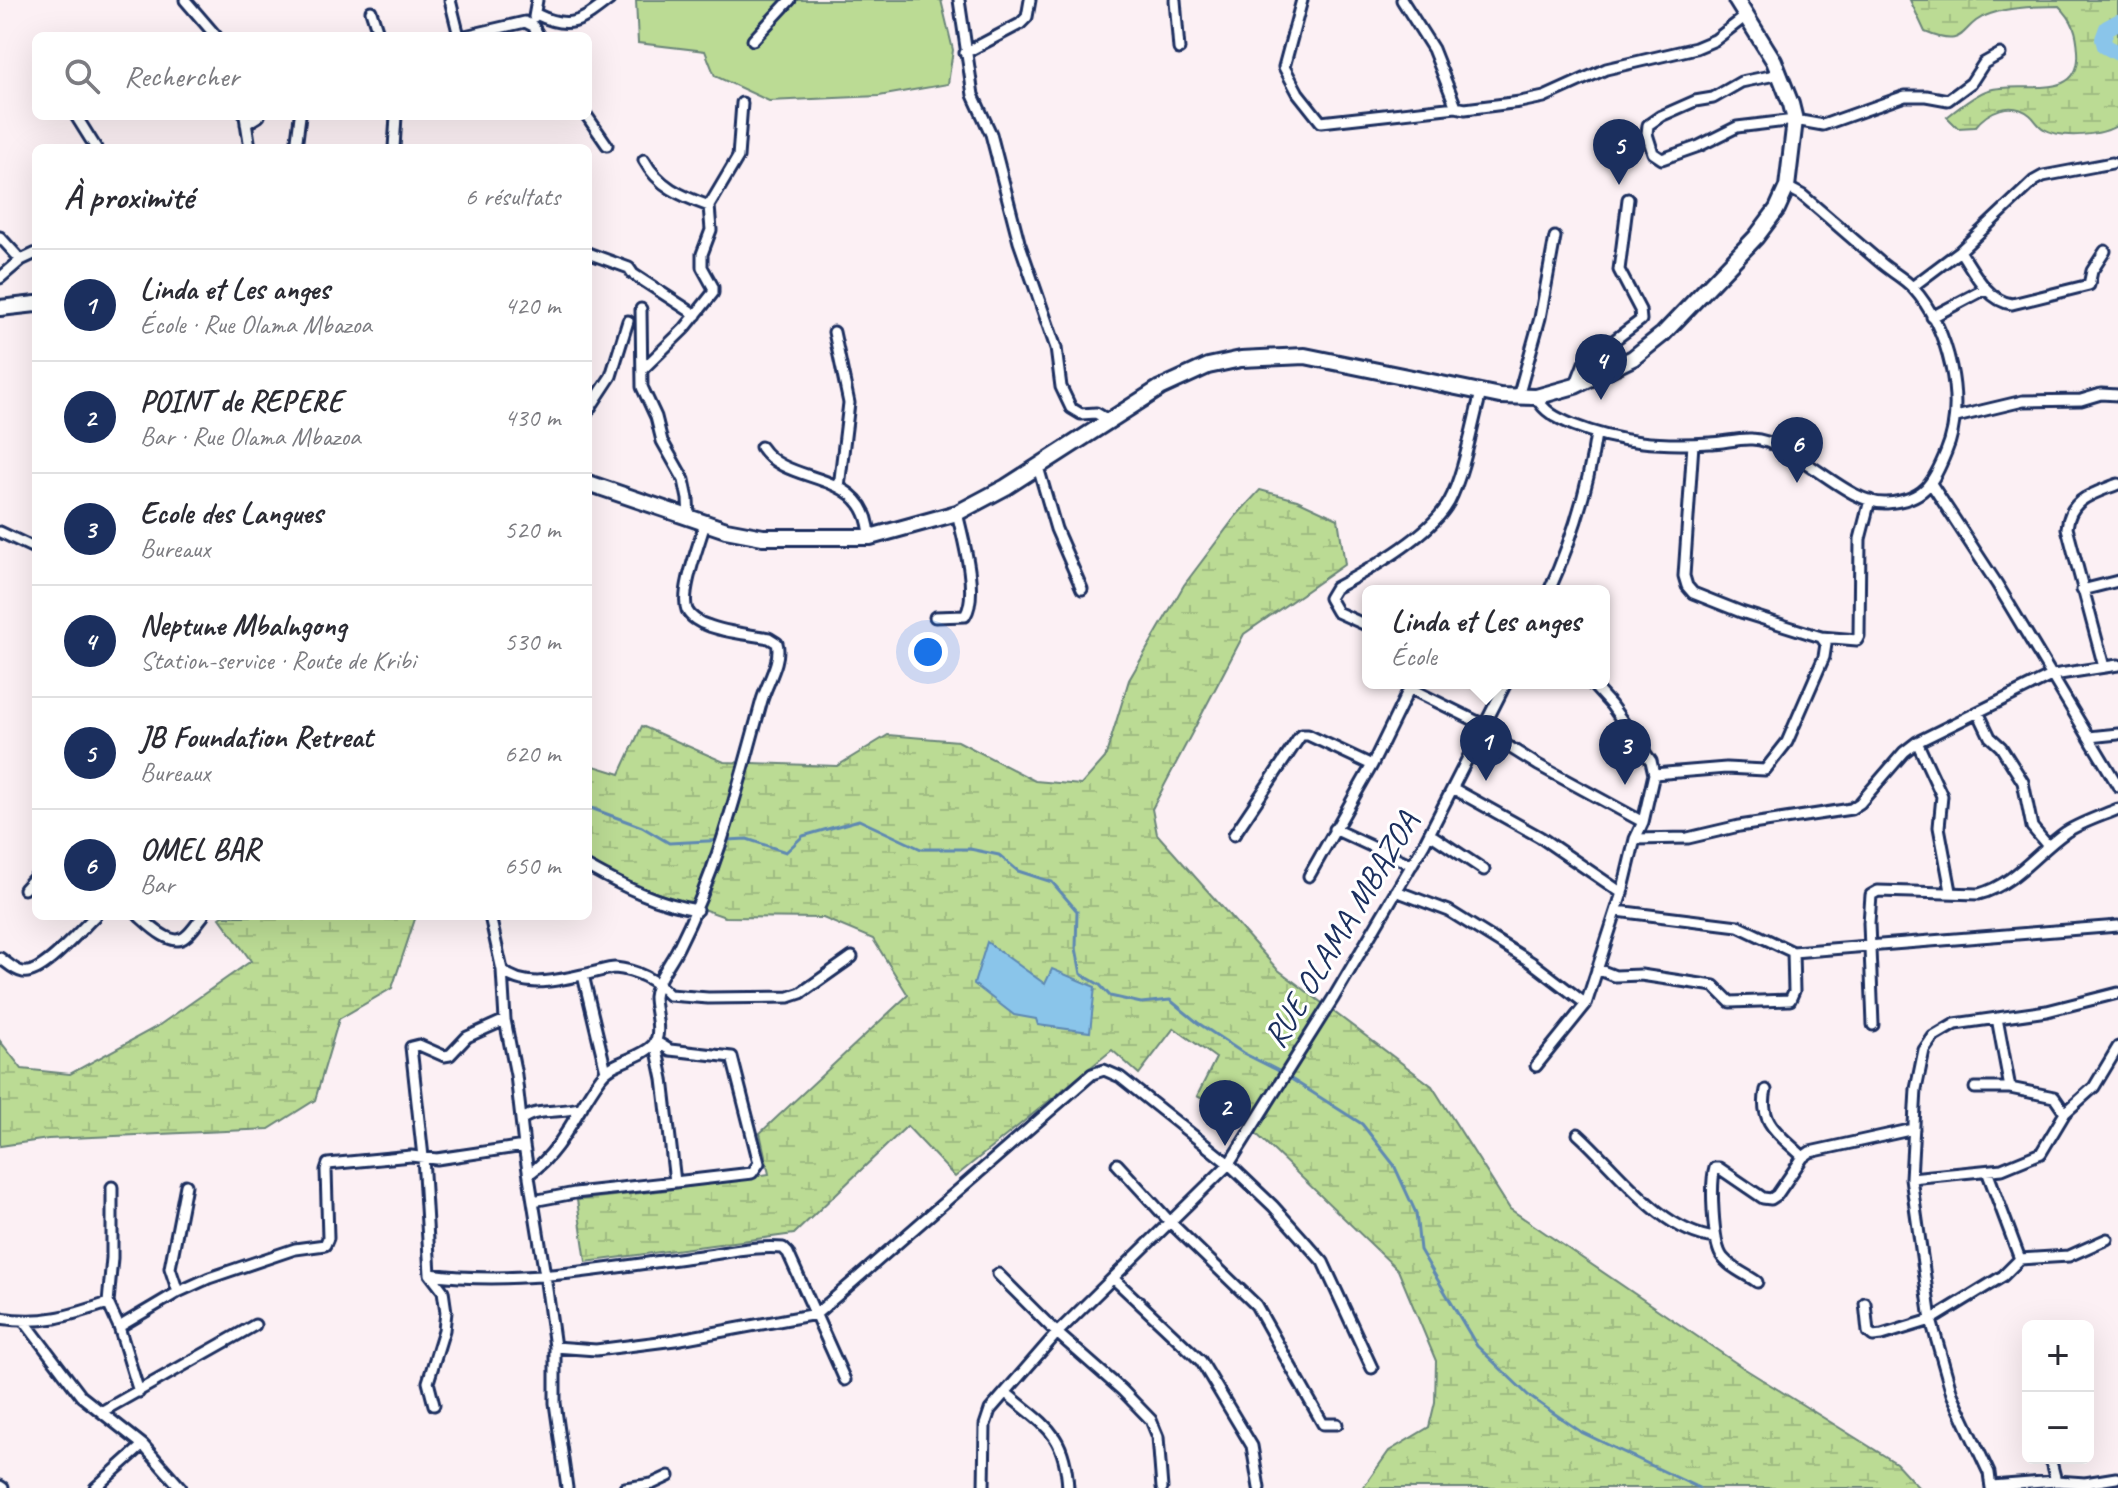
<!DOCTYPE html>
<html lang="fr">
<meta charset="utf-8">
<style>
:root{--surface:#fff;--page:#f2f2f3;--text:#2b2b33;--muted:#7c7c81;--line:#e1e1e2;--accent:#1b2f5e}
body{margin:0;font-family:Caveat,sans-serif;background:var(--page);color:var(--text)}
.controls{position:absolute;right:24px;bottom:24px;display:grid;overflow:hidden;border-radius:12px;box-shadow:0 8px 32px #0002}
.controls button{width:72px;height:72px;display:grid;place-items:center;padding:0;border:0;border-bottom:2px solid var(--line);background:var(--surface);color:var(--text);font:40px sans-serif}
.you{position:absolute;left:928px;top:652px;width:28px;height:28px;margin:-20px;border:6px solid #fff;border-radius:50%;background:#1a73e8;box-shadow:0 0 0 12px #1a73e833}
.badge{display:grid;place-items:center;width:52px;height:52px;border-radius:50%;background:var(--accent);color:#fff;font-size:26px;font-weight:700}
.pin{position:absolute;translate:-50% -66px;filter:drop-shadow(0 2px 4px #0008)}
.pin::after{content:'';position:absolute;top:42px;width:28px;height:24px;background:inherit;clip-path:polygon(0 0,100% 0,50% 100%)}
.popup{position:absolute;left:1362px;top:585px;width:248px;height:104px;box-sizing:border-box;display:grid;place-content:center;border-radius:12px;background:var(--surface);filter:drop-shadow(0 2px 6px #0005);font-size:26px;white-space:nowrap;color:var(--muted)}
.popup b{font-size:30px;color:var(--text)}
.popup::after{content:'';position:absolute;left:50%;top:100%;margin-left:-16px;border:16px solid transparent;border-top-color:var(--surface)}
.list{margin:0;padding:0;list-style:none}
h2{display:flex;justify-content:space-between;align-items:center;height:104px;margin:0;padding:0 32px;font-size:34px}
h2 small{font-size:26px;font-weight:400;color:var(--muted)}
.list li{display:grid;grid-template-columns:52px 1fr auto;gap:24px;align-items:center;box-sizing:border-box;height:112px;padding:0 32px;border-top:2px solid var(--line)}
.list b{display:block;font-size:30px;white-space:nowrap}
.list p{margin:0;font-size:26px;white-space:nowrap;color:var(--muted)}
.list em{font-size:26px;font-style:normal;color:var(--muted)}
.icon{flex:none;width:44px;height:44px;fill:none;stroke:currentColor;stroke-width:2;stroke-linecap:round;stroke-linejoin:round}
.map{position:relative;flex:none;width:2118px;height:1488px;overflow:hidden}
.search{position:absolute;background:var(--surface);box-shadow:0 8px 32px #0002;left:32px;top:32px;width:560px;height:88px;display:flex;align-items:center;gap:20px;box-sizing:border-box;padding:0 28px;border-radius:12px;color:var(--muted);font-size:30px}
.panel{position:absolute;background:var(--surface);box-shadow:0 8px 32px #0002;left:32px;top:144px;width:560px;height:776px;border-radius:12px}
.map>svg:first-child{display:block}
.grass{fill:#bbdb94;stroke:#6b8579;stroke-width:2}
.wetland{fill:url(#wetland-marsh);stroke:#6b8579;stroke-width:2}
.water{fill:#8ac5ea;stroke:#5e89b2;stroke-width:2}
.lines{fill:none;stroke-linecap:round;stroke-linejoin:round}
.stream{stroke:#5e89b2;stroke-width:3}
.river{stroke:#8ac5ea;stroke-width:16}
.street-casing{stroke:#1b2f5e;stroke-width:15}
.primary-casing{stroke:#1b2f5e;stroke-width:20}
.street{stroke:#fff;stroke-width:9}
.primary{stroke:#fff;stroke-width:14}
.labels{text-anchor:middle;stroke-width:6;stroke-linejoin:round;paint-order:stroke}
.street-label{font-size:34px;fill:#1b2f5e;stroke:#fff}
</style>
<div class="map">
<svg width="2118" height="1488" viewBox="0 0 2118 1488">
<defs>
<pattern id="wetland-marsh" width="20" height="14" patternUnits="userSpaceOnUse" patternTransform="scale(2)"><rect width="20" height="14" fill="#bbdb94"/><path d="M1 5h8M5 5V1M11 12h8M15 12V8" fill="none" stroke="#a0bc82"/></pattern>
</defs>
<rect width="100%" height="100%" fill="#fcf0f4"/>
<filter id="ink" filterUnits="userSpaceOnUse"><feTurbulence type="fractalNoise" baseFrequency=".0125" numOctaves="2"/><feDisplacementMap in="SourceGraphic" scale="16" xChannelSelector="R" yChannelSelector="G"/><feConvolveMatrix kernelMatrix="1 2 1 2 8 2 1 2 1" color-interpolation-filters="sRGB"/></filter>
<g filter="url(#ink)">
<path class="grass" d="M636,0H941L953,50L948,84L879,96L769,101L715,76L705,51L638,43Z"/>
<path class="wetland" d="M1910,0H2118V125C2102,136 2061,139 2044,129C2038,126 2035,119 2030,115C2011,100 1988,111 1975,127L1958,128L1947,117C1957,109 1977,93 1989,90C2020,80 2082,104 2078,51C2077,31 2073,20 2059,6C2037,6 2010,7 1990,14C1958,24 1970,51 1925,32Z
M1260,490L1297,500L1338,519L1345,564L1244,634L1152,809L1157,834L1277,969L1432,1086L1510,1209L1745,1369L1896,1463L1919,1488H1363L1389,1451L1429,1427L1435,1402L1436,1361L1398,1270L1243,1121L1197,1096L1216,1058L1174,1028L1139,1074L1112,1050L955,1177L907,1126L794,1234L586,1262L577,1200L667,1190L769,1174L760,1133L908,995L873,939L823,918L725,917L638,886L588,862V764L620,774L642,726L724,762L837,766L888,735L958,741L1035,781L1081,785L1105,758L1129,680L1184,585L1236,516Z
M223,916H416L392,988L339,1019L315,1100L269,1129L48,1139L0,1146V1041L22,1069L70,1074L158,1026L251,961L220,918Z"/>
<path class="water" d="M987,942L1045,984L1052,969L1095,987L1090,1032L1038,1025L1036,1019L1014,1015L974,984Z"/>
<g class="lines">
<path class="stream" d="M588,807L642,827L669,843L747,839L786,852L803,836L859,820L921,849H970L999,855L1018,871L1052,882L1077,911L1076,948L1081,974L1100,985L1110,996L1141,1003L1170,1000L1198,1023L1243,1053L1277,1070L1362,1124L1394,1165L1416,1213L1420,1250L1477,1346L1529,1396L1581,1432L1699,1488"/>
<path class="river" d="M2118,22L2107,28L2103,39L2105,46L2118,53"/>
<g class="street-casing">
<path id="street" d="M185,0L216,36
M450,0L459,36
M959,0L973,95L991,134L1019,242L1056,348L1061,387L1071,408L1081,414L1096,413L1108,420
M1175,0L1179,49
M1302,0L1284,67L1298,93L1321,122L1456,107
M1402,0L1433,49L1456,107L1465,109L1520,102L1544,97L1606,69L1696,48L1715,40L1746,16
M371,11L379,36
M536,14C570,31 582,21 609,0
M534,17L537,0
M465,36L525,22L533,26L539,36
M753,40L790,0
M965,53L1020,24L1027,17L1030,0
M1780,74L1741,82L1713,98L1695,101L1661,116L1648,125L1647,134L1653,153L1662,159L1699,146L1737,127L1795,120L1823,125L1905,96H1926L1948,100L1971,83L1984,63L2000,54
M76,116L96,148
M245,116L250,148
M587,116L607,145
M246,124L259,116
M296,148L300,116
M394,148L396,116
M644,160C658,186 681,196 709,206
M0,237L21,260
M1960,251C1973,270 1987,301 2012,304L2089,285L2092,271L2105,251
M588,253L629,268L633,274L696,315
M0,278L21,260L36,253
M1912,287L1960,251L2034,181L2043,176L2112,163
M641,309L642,387L656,417L662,441L684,480L688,499L689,518
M1932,317L1985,289
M834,332L849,403L839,487
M643,369L685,328L713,293V287L702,267V254L711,230L709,206L738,157L742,103
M1575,386L1584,363L1641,320L1640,310L1619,270L1628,199
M1518,397L1540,318L1555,237
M1536,397C1545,413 1557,418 1573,425C1618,443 1662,446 1710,443C1723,443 1738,438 1752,439C1795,441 1847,506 1887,503C1924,500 1933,484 1946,452C1967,403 1949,327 1913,288C1904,278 1890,271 1880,262C1854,240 1828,217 1802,195L1787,187
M588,411L611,376L628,321
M1956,417L2023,401L2081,400L2101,394L2118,395
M761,447C788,488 867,467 870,537
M1038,467L1056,529L1082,589
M1932,485L1997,584L2118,786
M0,532L36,549
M2082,590L2118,581
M1549,591C1572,540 1588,489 1596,434
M935,617L965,616C979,595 963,538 957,513
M1368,626L1337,612L1329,598L1335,588C1369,570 1430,536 1449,502C1464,474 1472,425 1481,393
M1821,637L1857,640L1859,636L1860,539L1870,500
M2104,667L2067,528C2070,498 2093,494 2118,484
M1409,688L1484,725
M1978,712L1990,737L2001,747L2023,782L2032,827L2048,846
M1482,730L1538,765L1643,822
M2089,737L2118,734
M1917,742L1942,796L1939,827L1951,891
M1654,774L1726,768L1765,770L1787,742L1824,657L1826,644L1821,637L1741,612L1693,593L1687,586L1684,576L1693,444
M1454,789L1540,837L1622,893
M1334,829L1412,865
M1430,834L1484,870
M1234,835L1301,735H1308L1372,765
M1635,839L1688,838L1739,826L1851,809L1860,803L1904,752L1917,742L2053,675L2118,665
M588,867C624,887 656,903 697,910
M1309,876L1372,765L1412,683
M24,889L36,876
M1396,891L1449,911L1531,962L1586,1004
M1617,911L1738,926L1793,952
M139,916C149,925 172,948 185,937C192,932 197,923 203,916
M490,916L502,970L505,1020L516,1075L524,1146L545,1275L555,1347V1403L567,1488
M0,958C6,962 15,971 23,972C42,976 81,929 95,916
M1597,969L1615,976L1641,975L1714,986L1730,1002L1790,1000L1794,991L1793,952L2118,926
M502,970C525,991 563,979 591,973C598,972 607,968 615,968C636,970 656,980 669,995L708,998L789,997L801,993L852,957
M583,975L606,1071
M1997,1018L2010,1088
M1873,1025L1869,923L1871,895L1878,891L1979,894C2014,885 2037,852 2066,832C2082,822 2101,816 2118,809
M655,1041L670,1050L732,1057L759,1163L752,1173L675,1182L663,1079Z
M1536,1066L1586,1004L1622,893L1635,839L1643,822L1654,774L1651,761L1611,705L1591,683
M1975,1088H2010L2054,1097L2065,1113
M1766,1090C1758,1124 1781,1135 1803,1157
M521,1120C537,1107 562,1114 582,1107
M1578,1134C1618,1170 1660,1232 1716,1238
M1117,1164L1171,1223L1256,1305L1323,1424H1337
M1987,1171L2020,1259
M529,1174C564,1149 576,1110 601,1077C613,1060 639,1060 653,1045C663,1034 654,1011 654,997C656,980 670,964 678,948C719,867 738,787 762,700C767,683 782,660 777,643L769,638C749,634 726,633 707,625C700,623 690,617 687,610C680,592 700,542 705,523
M1911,1178L2002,1169L2041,1153L2065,1113L2094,1087L2118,1047
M112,1187V1258L108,1303L119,1327L139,1392
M533,1201L575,1193L675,1182
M430,1274C517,1286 605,1268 692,1257C721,1254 754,1245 783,1248L788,1253L845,1380
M998,1274L1057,1333L1122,1390L1151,1420L1158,1437L1162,1488
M1114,1279L1201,1361L1252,1446L1259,1488
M1757,1282C1746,1274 1728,1267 1721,1255C1713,1241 1710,1184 1715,1168H1719L1763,1198L1771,1199L1777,1195L1803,1157L1810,1152L1914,1129
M178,1292L170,1268L186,1185
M1865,1303L1868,1332L1873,1336L1882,1335L1931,1320L2003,1276L2020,1259L2069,1256L2107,1239
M0,1318C42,1325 69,1316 108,1303
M25,1322L81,1396L143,1445L181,1488
M119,1327L178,1292L209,1278L295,1249L325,1245L328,1238L326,1170L328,1164L411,1156L437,1159L524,1146
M555,1347L596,1350L675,1340L816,1314L1092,1074L1104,1070L1120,1077L1229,1164L1273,1206L1323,1262L1372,1368
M1006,1393C1045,1426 1065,1432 1068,1488
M434,1405L428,1382L444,1330L446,1312L443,1291L430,1274L423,1157L411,1047L419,1045L444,1056L450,1055L467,1037L505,1020
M101,1412L255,1325
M2050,1458L2056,1481
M0,1486L3,1488
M1992,1486L2056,1481L2085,1483L2116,1478
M95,1488L143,1445
M625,1488L652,1484L669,1476
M984,1488L985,1425L990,1410L1057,1333L1229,1164L1334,997L1424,844L1506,683
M1991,1488L1989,1473L1952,1394L1931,1320L1911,1178L1916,1089L1924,1050L1933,1037L1955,1024L2047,1011L2118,993"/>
</g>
<g class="primary-casing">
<path id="primary" d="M0,308L36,304
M588,483L726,530L763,537H870L957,513L1006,487L1160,388L1208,366L1241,359L1305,356L1500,396L1536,397L1575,386L1633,358L1663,334L1756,237L1777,209L1787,187L1795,120L1791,104L1774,61L1736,0"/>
</g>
<use href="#street" class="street"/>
<use href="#primary" class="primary"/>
</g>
</g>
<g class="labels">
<g class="street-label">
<text transform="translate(1340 929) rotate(-59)" y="12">RUE OLAMA MBAZOA</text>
</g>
</g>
</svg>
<div class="controls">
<button>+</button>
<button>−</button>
</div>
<div class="you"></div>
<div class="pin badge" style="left:1486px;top:781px">1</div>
<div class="popup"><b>Linda et Les anges</b>École</div>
<div class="pin badge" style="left:1225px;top:1146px">2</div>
<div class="pin badge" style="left:1625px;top:785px">3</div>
<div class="pin badge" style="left:1601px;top:400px">4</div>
<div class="pin badge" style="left:1619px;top:185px">5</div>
<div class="pin badge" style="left:1797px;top:483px">6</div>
<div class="search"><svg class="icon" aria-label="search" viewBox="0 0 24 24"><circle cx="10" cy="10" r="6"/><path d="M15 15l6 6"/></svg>Rechercher</div>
<section class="panel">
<h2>À proximité<small>6 résultats</small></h2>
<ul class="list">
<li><span class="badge">1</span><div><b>Linda et Les anges</b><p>École · Rue Olama Mbazoa</p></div><em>420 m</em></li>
<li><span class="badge">2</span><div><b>POINT de REPERE</b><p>Bar · Rue Olama Mbazoa</p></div><em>430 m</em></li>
<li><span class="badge">3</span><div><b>Ecole des Langues</b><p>Bureaux</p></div><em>520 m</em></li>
<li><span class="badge">4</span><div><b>Neptune Mbalngong</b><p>Station-service · Route de Kribi</p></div><em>530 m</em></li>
<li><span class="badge">5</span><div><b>JB Foundation Retreat</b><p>Bureaux</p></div><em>620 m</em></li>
<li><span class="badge">6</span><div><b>OMEL BAR</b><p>Bar</p></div><em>650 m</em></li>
</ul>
</section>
</div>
